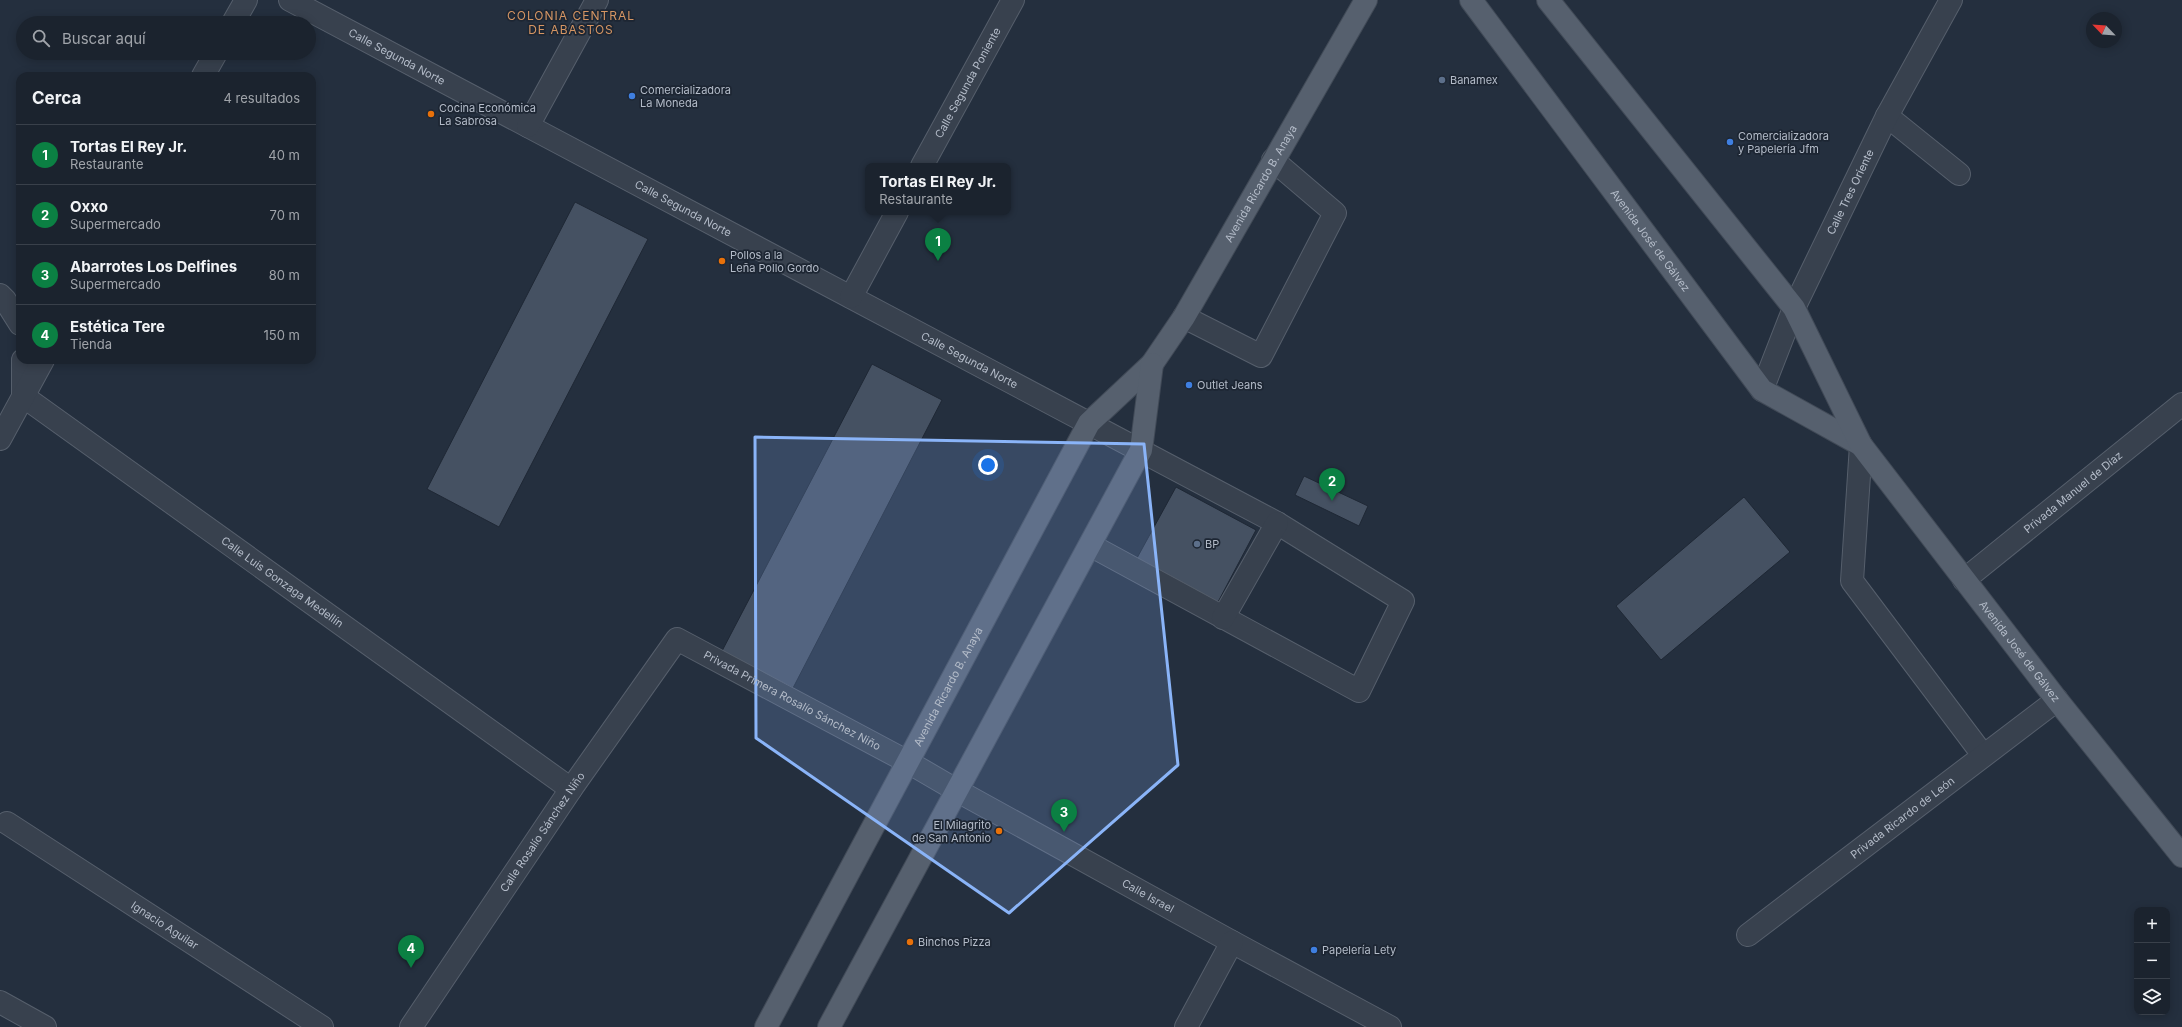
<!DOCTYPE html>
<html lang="es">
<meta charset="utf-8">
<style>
:root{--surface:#1b232e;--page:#242b36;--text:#f1f3f6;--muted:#a0a4aa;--line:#39404a;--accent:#0b8043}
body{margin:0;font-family:Inter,sans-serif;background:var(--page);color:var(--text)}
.controls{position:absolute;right:12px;bottom:12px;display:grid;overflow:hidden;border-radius:8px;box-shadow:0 2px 10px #0003}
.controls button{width:36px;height:36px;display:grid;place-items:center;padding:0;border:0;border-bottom:1px solid var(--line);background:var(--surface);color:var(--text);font:20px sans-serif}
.compass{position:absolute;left:2086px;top:12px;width:36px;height:36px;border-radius:50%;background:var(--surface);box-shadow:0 2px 10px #0003;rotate:295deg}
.you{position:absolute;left:988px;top:465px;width:14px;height:14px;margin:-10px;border:3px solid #fff;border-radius:50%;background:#1a73e8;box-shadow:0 0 0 6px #1a73e833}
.badge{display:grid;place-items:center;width:26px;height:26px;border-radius:50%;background:var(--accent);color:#fff;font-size:13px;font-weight:700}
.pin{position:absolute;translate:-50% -33px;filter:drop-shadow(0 1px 2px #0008)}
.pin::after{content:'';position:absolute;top:21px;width:14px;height:12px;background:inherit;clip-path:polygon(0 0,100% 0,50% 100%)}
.popup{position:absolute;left:865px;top:163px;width:146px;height:52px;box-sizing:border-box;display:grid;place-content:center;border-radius:8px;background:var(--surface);filter:drop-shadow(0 1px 3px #0005);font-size:13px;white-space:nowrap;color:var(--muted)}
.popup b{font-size:15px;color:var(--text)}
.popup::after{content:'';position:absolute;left:50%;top:100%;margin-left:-8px;border:8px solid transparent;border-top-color:var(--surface)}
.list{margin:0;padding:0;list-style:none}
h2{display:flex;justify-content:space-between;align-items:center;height:52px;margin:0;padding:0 16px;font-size:17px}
h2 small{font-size:13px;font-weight:400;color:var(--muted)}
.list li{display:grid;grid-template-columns:26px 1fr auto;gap:12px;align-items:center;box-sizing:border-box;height:60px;padding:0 16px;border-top:1px solid var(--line)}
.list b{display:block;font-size:15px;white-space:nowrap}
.list p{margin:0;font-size:13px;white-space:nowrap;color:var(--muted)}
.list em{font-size:13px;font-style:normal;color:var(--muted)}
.icon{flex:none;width:22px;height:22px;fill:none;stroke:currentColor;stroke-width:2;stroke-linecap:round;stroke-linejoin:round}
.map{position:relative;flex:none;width:2182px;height:1027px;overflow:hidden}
.search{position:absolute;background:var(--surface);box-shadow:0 2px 10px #0003;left:16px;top:16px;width:300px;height:44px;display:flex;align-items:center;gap:10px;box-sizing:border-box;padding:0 14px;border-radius:22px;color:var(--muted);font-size:15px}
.panel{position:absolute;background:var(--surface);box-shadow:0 2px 10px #0003;left:16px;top:72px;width:300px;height:292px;border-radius:12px}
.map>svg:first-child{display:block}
.building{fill:#455162;stroke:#1f2835}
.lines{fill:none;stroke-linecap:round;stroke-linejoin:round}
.minor-casing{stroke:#565f6c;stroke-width:24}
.major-casing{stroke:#414a57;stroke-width:24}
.minor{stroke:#38414e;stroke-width:22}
.major{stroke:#56606e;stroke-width:22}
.marked{fill:#8ab4f8;fill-opacity:0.2;stroke:#8ab4f8;stroke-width:3;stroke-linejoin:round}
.service-dot{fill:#5c6f8a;stroke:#1d2633;stroke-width:1.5}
.shop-dot{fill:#3f7fe0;stroke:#1d2633;stroke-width:1.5}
.food-dot{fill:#e8710a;stroke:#1d2633;stroke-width:1.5}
.labels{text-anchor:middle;stroke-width:3.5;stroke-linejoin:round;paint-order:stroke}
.street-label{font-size:11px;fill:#b4bcc9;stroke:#1d2633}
.poi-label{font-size:11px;fill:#b4bcc9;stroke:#1d2633;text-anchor:start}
.neighbourhood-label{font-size:12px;letter-spacing:1px;fill:#d59563;stroke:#1d2633}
</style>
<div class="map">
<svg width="2182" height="1027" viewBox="0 0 2182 1027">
<rect width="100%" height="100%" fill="#242f3e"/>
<path class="building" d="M575,202L648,239L499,527L427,489Z
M872,364L942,400L793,688L722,651Z
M1304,476L1368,506L1359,526L1295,495Z
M1176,487L1256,530L1218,602L1137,558Z
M1744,497L1790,552L1661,660L1616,606Z"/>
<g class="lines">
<g class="minor-casing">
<g id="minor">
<path id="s1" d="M290,0L1277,523L1403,601L1359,691L1090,545"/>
<path d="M233,23L246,0"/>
<path d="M203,76L216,53"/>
<path d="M1887,116L1959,174"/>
<path d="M528,126L597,0"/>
<path id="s2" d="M922,166L1013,0"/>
<path d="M0,295L5,300L20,324"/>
<path d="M851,297L897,212"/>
<path d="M1184,317L1261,356L1335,213L1273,160"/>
<path id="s3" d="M23,360V396L571,789"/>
<path id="s4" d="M1762,390L1794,308L1887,116L1951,0"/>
<path d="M0,439L43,360"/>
<path d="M1861,445L1852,581L1983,755"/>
<path id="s5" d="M1964,580L2182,404"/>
<path d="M1223,618L1277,523"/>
<path id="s6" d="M7,823L322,1027"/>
<path id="s7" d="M1748,935L2057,700"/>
<path d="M0,1002L45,1027"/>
<path id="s8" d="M411,1027L571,789L677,639L908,762L956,790L1232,942L1390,1027"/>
<path d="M1186,1027L1232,942"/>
</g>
</g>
<g class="major-casing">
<g id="major">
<path id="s9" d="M1471,0L1762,390L1861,445"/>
<path id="s10" d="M1548,0L1794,308L1861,445L2057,700L2182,856"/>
<path id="s11" d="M766,1027L1089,423L1152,364L1184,317L1366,0"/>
<path d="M829,1027L1141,450L1152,364"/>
</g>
</g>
<use href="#minor" class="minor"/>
<use href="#major" class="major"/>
</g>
<path class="marked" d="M755,437L1144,444L1178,765L1009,913L756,738Z"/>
<g class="service-dot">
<circle cx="1442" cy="80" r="4"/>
<circle cx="1197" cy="544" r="4"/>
</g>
<g class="shop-dot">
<circle cx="632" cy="96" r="4"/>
<circle cx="1730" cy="142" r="4"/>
<circle cx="1189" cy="385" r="4"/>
<circle cx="1314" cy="950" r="4"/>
</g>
<g class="food-dot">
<circle cx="431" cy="114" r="4"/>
<circle cx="722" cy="261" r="4"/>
<circle cx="999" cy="831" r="4"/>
<circle cx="910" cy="942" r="4"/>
</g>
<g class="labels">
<g class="street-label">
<text dy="4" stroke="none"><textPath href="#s1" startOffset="121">Calle Segunda Norte</textPath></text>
<text dy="4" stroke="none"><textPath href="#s2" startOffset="95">Calle Segunda Poniente</textPath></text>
<text dy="4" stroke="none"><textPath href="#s11" startOffset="982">Avenida Ricardo B. Anaya</textPath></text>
<text dy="4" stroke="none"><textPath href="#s4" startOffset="217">Calle Tres Oriente</textPath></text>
<text dy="4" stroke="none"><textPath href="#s1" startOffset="445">Calle Segunda Norte</textPath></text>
<text dy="4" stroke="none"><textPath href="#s9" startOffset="300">Avenida José de Gálvez</textPath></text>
<text dy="4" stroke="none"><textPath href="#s1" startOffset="769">Calle Segunda Norte</textPath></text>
<text dy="4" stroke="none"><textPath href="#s5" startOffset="140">Privada Manuel de Díaz</textPath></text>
<text dy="4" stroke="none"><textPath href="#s3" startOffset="355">Calle Luis Gonzaga Medellín</textPath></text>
<text dy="4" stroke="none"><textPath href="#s10" startOffset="807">Avenida José de Gálvez</textPath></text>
<text dy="4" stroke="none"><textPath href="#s11" startOffset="386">Avenida Ricardo B. Anaya</textPath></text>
<text dy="4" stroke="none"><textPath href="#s8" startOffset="601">Privada Primera Rosalío Sánchez Niño</textPath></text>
<text dy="4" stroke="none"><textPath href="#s7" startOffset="194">Privada Ricardo de León</textPath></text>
<text dy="4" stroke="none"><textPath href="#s8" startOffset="235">Calle Rosalío Sánchez Niño</textPath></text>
<text dy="4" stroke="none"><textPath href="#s8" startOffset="1007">Calle Israel</textPath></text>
<text dy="4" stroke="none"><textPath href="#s6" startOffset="188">Ignacio Aguilar</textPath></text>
</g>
<g class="poi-label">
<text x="1450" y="84">Banamex</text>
<text x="640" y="94">Comercializadora<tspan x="640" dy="13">La Moneda</tspan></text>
<text x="439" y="112">Cocina Económica<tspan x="439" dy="13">La Sabrosa</tspan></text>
<text x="1738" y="140">Comercializadora<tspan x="1738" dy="13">y Papelería Jfm</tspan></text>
<text x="730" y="259">Pollos a la<tspan x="730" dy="13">Leña Pollo Gordo</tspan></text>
<text x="1197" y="389">Outlet Jeans</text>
<text x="1205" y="548">BP</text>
<text x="991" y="829" text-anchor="end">El Milagrito<tspan x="991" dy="13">de San Antonio</tspan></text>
<text x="918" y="946">Binchos Pizza</text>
<text x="1322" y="954">Papelería Lety</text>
</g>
<g class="neighbourhood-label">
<text x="571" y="20">COLONIA CENTRAL<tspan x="571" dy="14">DE ABASTOS</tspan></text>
</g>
</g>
</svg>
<div class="controls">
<button>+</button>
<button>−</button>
<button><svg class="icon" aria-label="layers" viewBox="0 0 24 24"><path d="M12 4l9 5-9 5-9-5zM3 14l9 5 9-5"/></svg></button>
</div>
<svg class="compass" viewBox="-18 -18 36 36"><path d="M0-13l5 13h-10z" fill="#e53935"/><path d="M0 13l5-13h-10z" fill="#a0a4aa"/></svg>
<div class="you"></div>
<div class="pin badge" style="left:938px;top:261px">1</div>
<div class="popup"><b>Tortas El Rey Jr.</b>Restaurante</div>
<div class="pin badge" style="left:1332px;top:501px">2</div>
<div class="pin badge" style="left:1064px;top:832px">3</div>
<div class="pin badge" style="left:411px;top:968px">4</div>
<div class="search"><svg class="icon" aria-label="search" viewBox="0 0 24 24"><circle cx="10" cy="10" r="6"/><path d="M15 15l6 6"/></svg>Buscar aquí</div>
<section class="panel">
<h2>Cerca<small>4 resultados</small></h2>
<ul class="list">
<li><span class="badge">1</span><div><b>Tortas El Rey Jr.</b><p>Restaurante</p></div><em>40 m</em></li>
<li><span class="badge">2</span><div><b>Oxxo</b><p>Supermercado</p></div><em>70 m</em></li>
<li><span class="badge">3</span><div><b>Abarrotes Los Delfines</b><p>Supermercado</p></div><em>80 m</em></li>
<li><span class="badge">4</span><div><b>Estética Tere</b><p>Tienda</p></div><em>150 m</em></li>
</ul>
</section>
</div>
